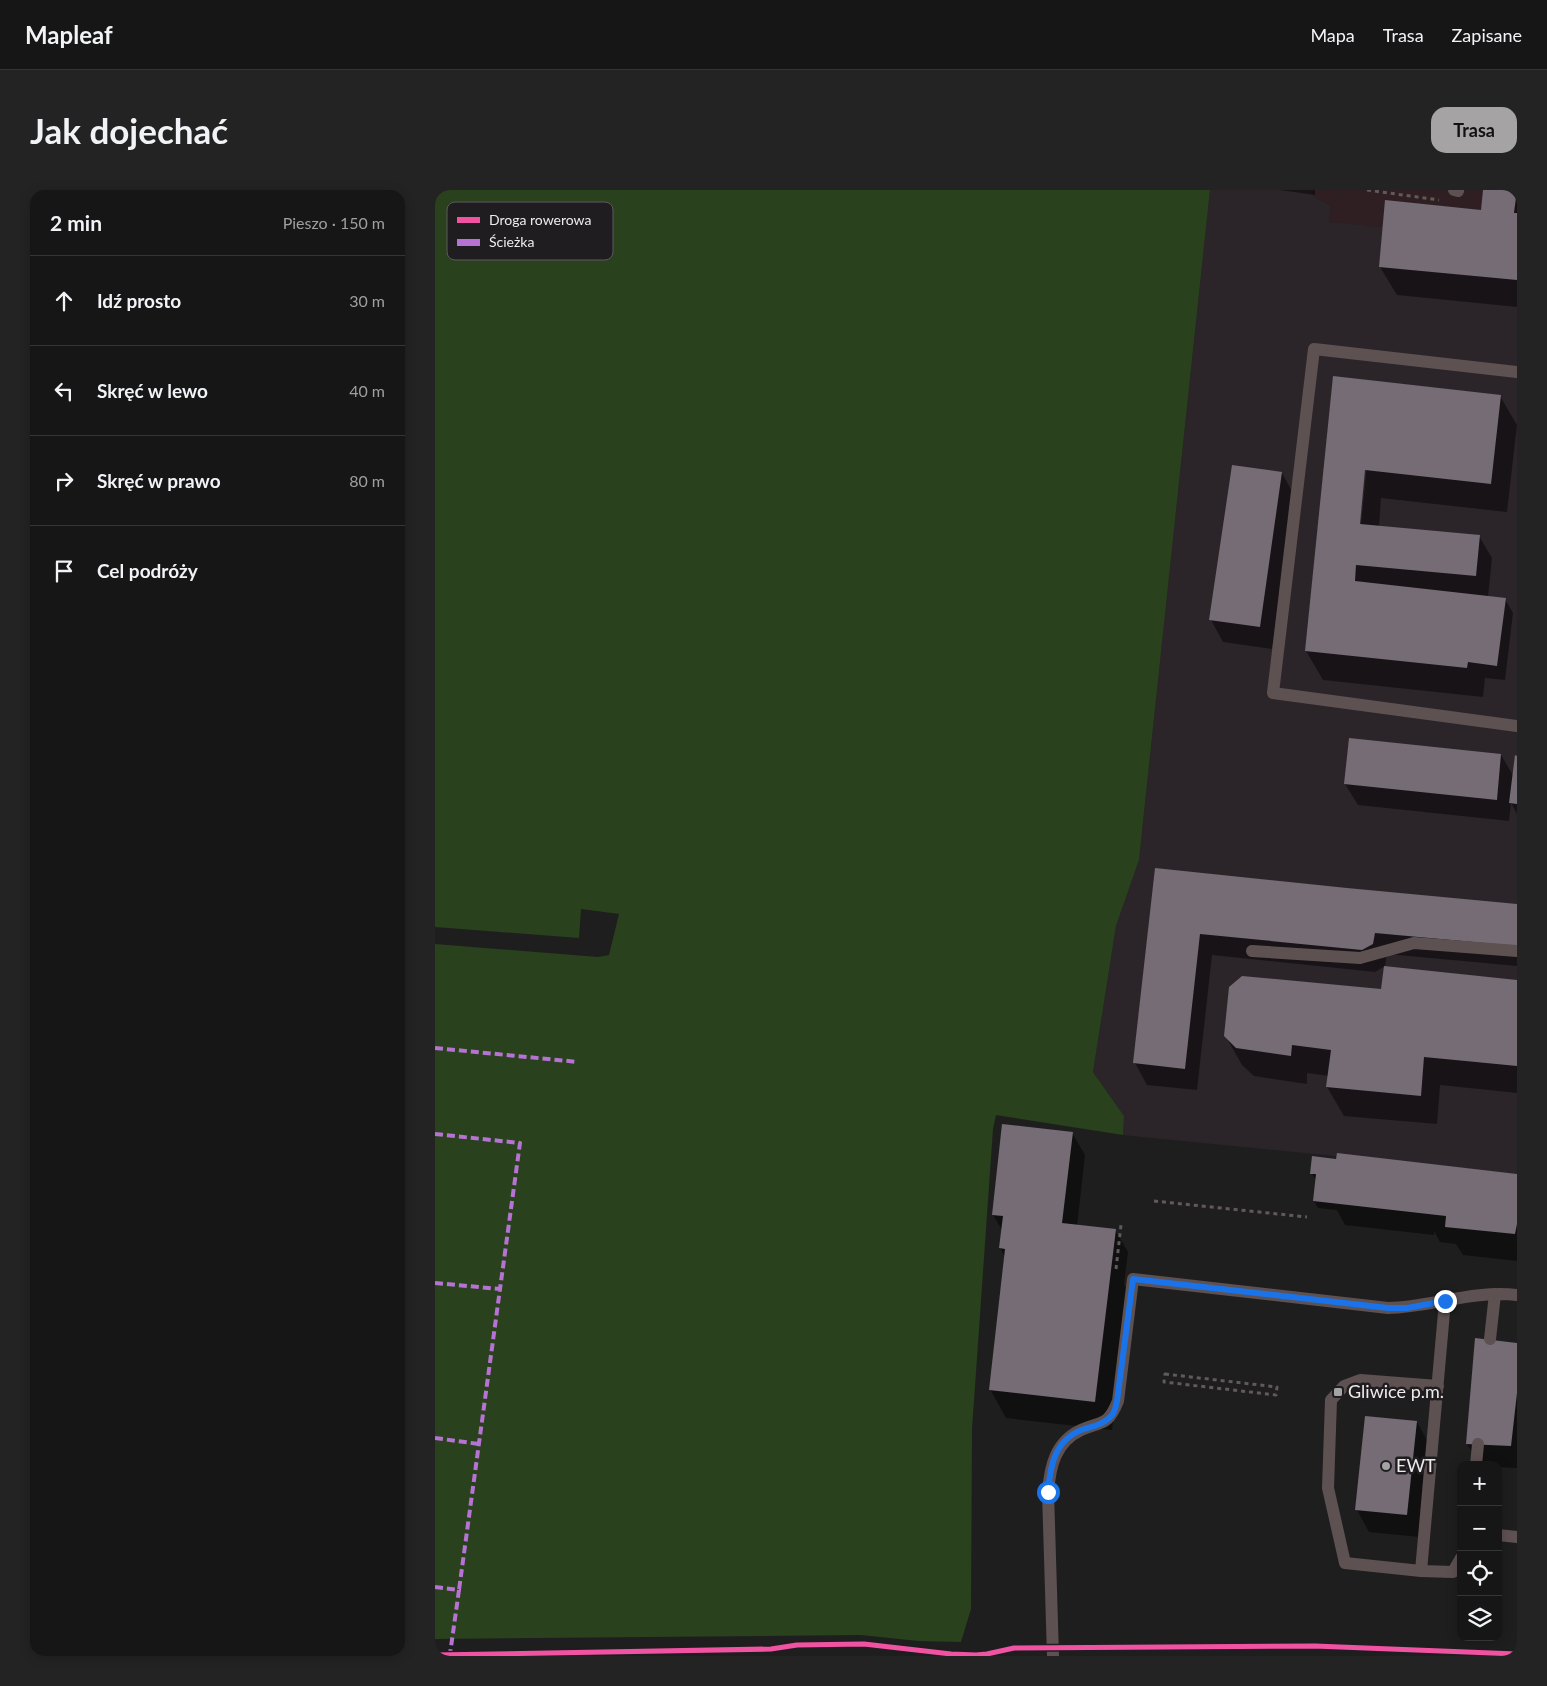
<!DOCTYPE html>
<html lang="pl">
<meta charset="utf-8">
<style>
:root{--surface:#171617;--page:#242324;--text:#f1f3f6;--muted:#9e9fa1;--line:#363536;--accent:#a5a3a4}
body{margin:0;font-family:Lato,sans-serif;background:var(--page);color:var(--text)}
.controls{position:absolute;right:15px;bottom:15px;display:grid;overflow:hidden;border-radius:10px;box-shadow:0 2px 12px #0003}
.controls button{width:45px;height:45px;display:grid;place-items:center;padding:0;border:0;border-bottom:1px solid var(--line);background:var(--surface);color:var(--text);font:25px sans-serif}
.stop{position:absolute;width:15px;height:15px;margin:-11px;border:4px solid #1a73e8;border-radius:50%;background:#fff}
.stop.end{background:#1a73e8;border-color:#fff;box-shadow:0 1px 5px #0008}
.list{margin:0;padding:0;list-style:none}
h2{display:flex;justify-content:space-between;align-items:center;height:65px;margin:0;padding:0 20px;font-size:21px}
h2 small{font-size:16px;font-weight:400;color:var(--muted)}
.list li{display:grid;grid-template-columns:32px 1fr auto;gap:15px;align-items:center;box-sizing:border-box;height:90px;padding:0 20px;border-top:1px solid var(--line)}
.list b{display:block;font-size:19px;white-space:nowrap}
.list em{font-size:16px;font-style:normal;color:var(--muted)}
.icon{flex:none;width:28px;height:28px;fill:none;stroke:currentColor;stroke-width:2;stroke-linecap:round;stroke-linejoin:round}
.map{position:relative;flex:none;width:1082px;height:1466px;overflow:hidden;border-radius:15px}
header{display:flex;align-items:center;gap:30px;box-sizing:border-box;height:70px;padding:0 25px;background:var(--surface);border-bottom:1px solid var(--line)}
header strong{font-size:24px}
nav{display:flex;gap:28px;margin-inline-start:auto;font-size:18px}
.intro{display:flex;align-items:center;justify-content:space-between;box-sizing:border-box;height:120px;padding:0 30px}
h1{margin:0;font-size:35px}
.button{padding:12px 22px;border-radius:15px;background:var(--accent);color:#111;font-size:18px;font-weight:700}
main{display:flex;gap:30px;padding:0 30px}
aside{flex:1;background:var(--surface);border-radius:15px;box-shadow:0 2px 12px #0003}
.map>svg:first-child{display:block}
.commercial{fill:#2f1f22}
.built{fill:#2b252a}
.green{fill:#29411c}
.shadow{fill:#0007;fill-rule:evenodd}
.building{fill:#756c75}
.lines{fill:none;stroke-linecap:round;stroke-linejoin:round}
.path{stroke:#61595a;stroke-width:3;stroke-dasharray:4 4;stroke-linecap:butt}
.service{stroke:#5e5152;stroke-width:12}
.quiet{stroke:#b673d3;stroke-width:4;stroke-dasharray:8 4;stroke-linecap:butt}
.cycleway-casing{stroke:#201d20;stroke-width:8}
.cycleway{stroke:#f153a3;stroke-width:5}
.route{stroke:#1a73e8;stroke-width:6}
.poi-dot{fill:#a5a3a4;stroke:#201d20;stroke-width:2}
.labels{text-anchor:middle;stroke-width:5;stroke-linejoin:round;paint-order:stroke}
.poi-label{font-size:18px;fill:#edebec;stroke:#201d20;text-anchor:start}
.key{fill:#201d20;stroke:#5e5b5d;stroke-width:1}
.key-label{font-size:14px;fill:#edebec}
</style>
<header>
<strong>Mapleaf</strong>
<nav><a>Mapa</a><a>Trasa</a><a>Zapisane</a></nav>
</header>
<div class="intro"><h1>Jak dojechać</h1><a class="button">Trasa</a></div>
<main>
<aside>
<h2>2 min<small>Pieszo · 150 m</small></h2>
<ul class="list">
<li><svg class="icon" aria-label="ahead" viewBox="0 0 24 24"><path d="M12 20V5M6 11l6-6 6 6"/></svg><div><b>Idź prosto</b></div><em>30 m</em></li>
<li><svg class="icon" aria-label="left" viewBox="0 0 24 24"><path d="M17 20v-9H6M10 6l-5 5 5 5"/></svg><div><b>Skręć w lewo</b></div><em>40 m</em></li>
<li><svg class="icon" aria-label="right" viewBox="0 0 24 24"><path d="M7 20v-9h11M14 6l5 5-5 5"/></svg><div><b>Skręć w prawo</b></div><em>80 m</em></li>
<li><svg class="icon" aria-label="arrive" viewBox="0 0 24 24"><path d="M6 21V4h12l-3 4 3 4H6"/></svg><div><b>Cel podróży</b></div></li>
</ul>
</aside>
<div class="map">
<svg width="1082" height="1466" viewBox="0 0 1082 1466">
<rect width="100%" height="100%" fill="#1f1e1f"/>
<path class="commercial" d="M879,0H1082V30L949,17L947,37L894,32L896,16L878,6Z"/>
<path class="built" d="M775,0H879L878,6L896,16L894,32L947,37L949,16L1082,30V984L688,945L689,926L658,882L681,736L704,670Z"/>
<path class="green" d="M0,0H775L704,670L681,736L658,882L689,926L688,945L561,925L558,939L537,1239L536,1419L526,1452L483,1451L426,1445L0,1449V754L163,767L174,765L184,724L146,719L144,748L0,737Z"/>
<path class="shadow" d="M845,0H880V5Z
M1050,0H1082V117L962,105L945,77L1047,21Z
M899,188L1065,206L1082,235L1072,322L946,308L944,337L1044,346L1057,368L1053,407L1070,409L1078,423L1070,490L1050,488L1048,507L888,490L871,461ZM930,274H932L926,335H924Z
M847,283L859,305L837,459L788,452L776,430Z
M1066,565L1079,587L1082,567V624L1076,613L1074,631L923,615L910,594Z
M721,679L1082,716V776L952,764L950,776L940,782L777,765L762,900L712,895L700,873Z
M1082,791V903L1005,895L1002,934L909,926L892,897L894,886L872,883V894L819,886L807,875L790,845Z
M637,943L650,965L642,1036L680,1040L693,1062L689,1094L693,1101L677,1240L571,1228L555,1199L570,1067L565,1058L567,1040L558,1025Z
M876,983L1082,985V1071L1028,1065L1021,1054L1005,1052L999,1041V1045L910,1035L902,1020L883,1018L879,1011L881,990Z
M1082,1154V1278L1063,1277V1275H1045L1032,1254Z
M982,1232L994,1254L985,1347L934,1342L922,1320Z"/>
<path class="building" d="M1048,0H1082L1079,23H1082V90L944,77L950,10L1046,20Z
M898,186L1066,205L1056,294L930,280L925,334L1045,345L1041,386L921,375L920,391L1071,408L1062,476L1033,472L1032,478L870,461Z
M797,275L847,282L825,437L774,430Z
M914,548L1066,564L1062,610L909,594Z
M1080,565L1082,566V614L1074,613Z
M720,678L912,698L1082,714V756L940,743L938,754L927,760L765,744L750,879L698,873Z
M949,776L1082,790V876L989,867L986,906L891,897L896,860L857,855L856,866L801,858L789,846L794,797L807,786L946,799Z
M567,934L638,942L627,1033L681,1039L660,1212L554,1200L570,1059L564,1058L568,1026L557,1025Z
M902,963L1082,984V1034L1080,1044L1010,1037L1011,1026L878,1011L881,984H875L877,966L901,969Z
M1040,1148L1082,1153V1203L1076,1256L1031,1254Z
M930,1226L982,1231L972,1325L920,1320Z"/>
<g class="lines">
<path class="path" d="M932,0L1004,10
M719,1011L872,1027
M681,1079L686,1035
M730,1184L842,1197L841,1205L729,1192Z"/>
<path class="service" d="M1019,0L1023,1
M1082,182L879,159L838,503L1082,536
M817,761L925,768L979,753L1082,761
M1055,1149L1060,1104
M1003,1196L925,1190L909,1196L896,1210L893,1298L910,1373L986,1381L1010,1111
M1041,1275L1043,1254
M1063,1345L1082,1347
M986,1381L1018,1382L1026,1368
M618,1466L613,1302C615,1277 620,1252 646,1240C667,1231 673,1236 683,1211L698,1089L953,1118C996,1117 1038,1100 1082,1105"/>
<path class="quiet" d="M0,858L143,872
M0,944L85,953L65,1099
M0,1093L65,1099L24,1400
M0,1248L44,1254
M0,1397L24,1400L15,1464"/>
<g class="cycleway-casing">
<path id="cycleway" d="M0,1465L336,1459L362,1455L429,1454L516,1464L541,1465L552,1464L579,1458L880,1456L1082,1464"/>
</g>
<use href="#cycleway" class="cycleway"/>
</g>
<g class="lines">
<path class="route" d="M613,1302C615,1275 620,1249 649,1239C659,1236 670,1234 677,1225C680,1222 681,1215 682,1211L698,1089L953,1118H972L1010,1111"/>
</g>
<g class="poi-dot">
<rect x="898" y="1197" width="10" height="10" rx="2.5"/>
<circle cx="951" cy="1276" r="5"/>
</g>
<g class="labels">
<g class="poi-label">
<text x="913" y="1208">Gliwice p.m.</text>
<text x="961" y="1282">EWT</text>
</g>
</g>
<rect x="12" y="12" width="166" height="58" rx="8" class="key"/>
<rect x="22" y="27" width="23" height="6" fill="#f153a3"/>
<rect x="22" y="49" width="23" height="7" fill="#b673d3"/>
<g class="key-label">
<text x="54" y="35">Droga rowerowa</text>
<text x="54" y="57">Ścieżka</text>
</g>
</svg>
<div class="controls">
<button>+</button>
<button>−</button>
<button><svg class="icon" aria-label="locate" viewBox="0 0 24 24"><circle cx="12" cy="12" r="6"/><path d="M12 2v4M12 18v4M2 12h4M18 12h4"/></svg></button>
<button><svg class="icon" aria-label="layers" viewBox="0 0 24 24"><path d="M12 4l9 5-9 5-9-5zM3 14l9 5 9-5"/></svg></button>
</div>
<div class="stop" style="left:613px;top:1302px"></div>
<div class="stop end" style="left:1010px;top:1111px"></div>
</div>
</main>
